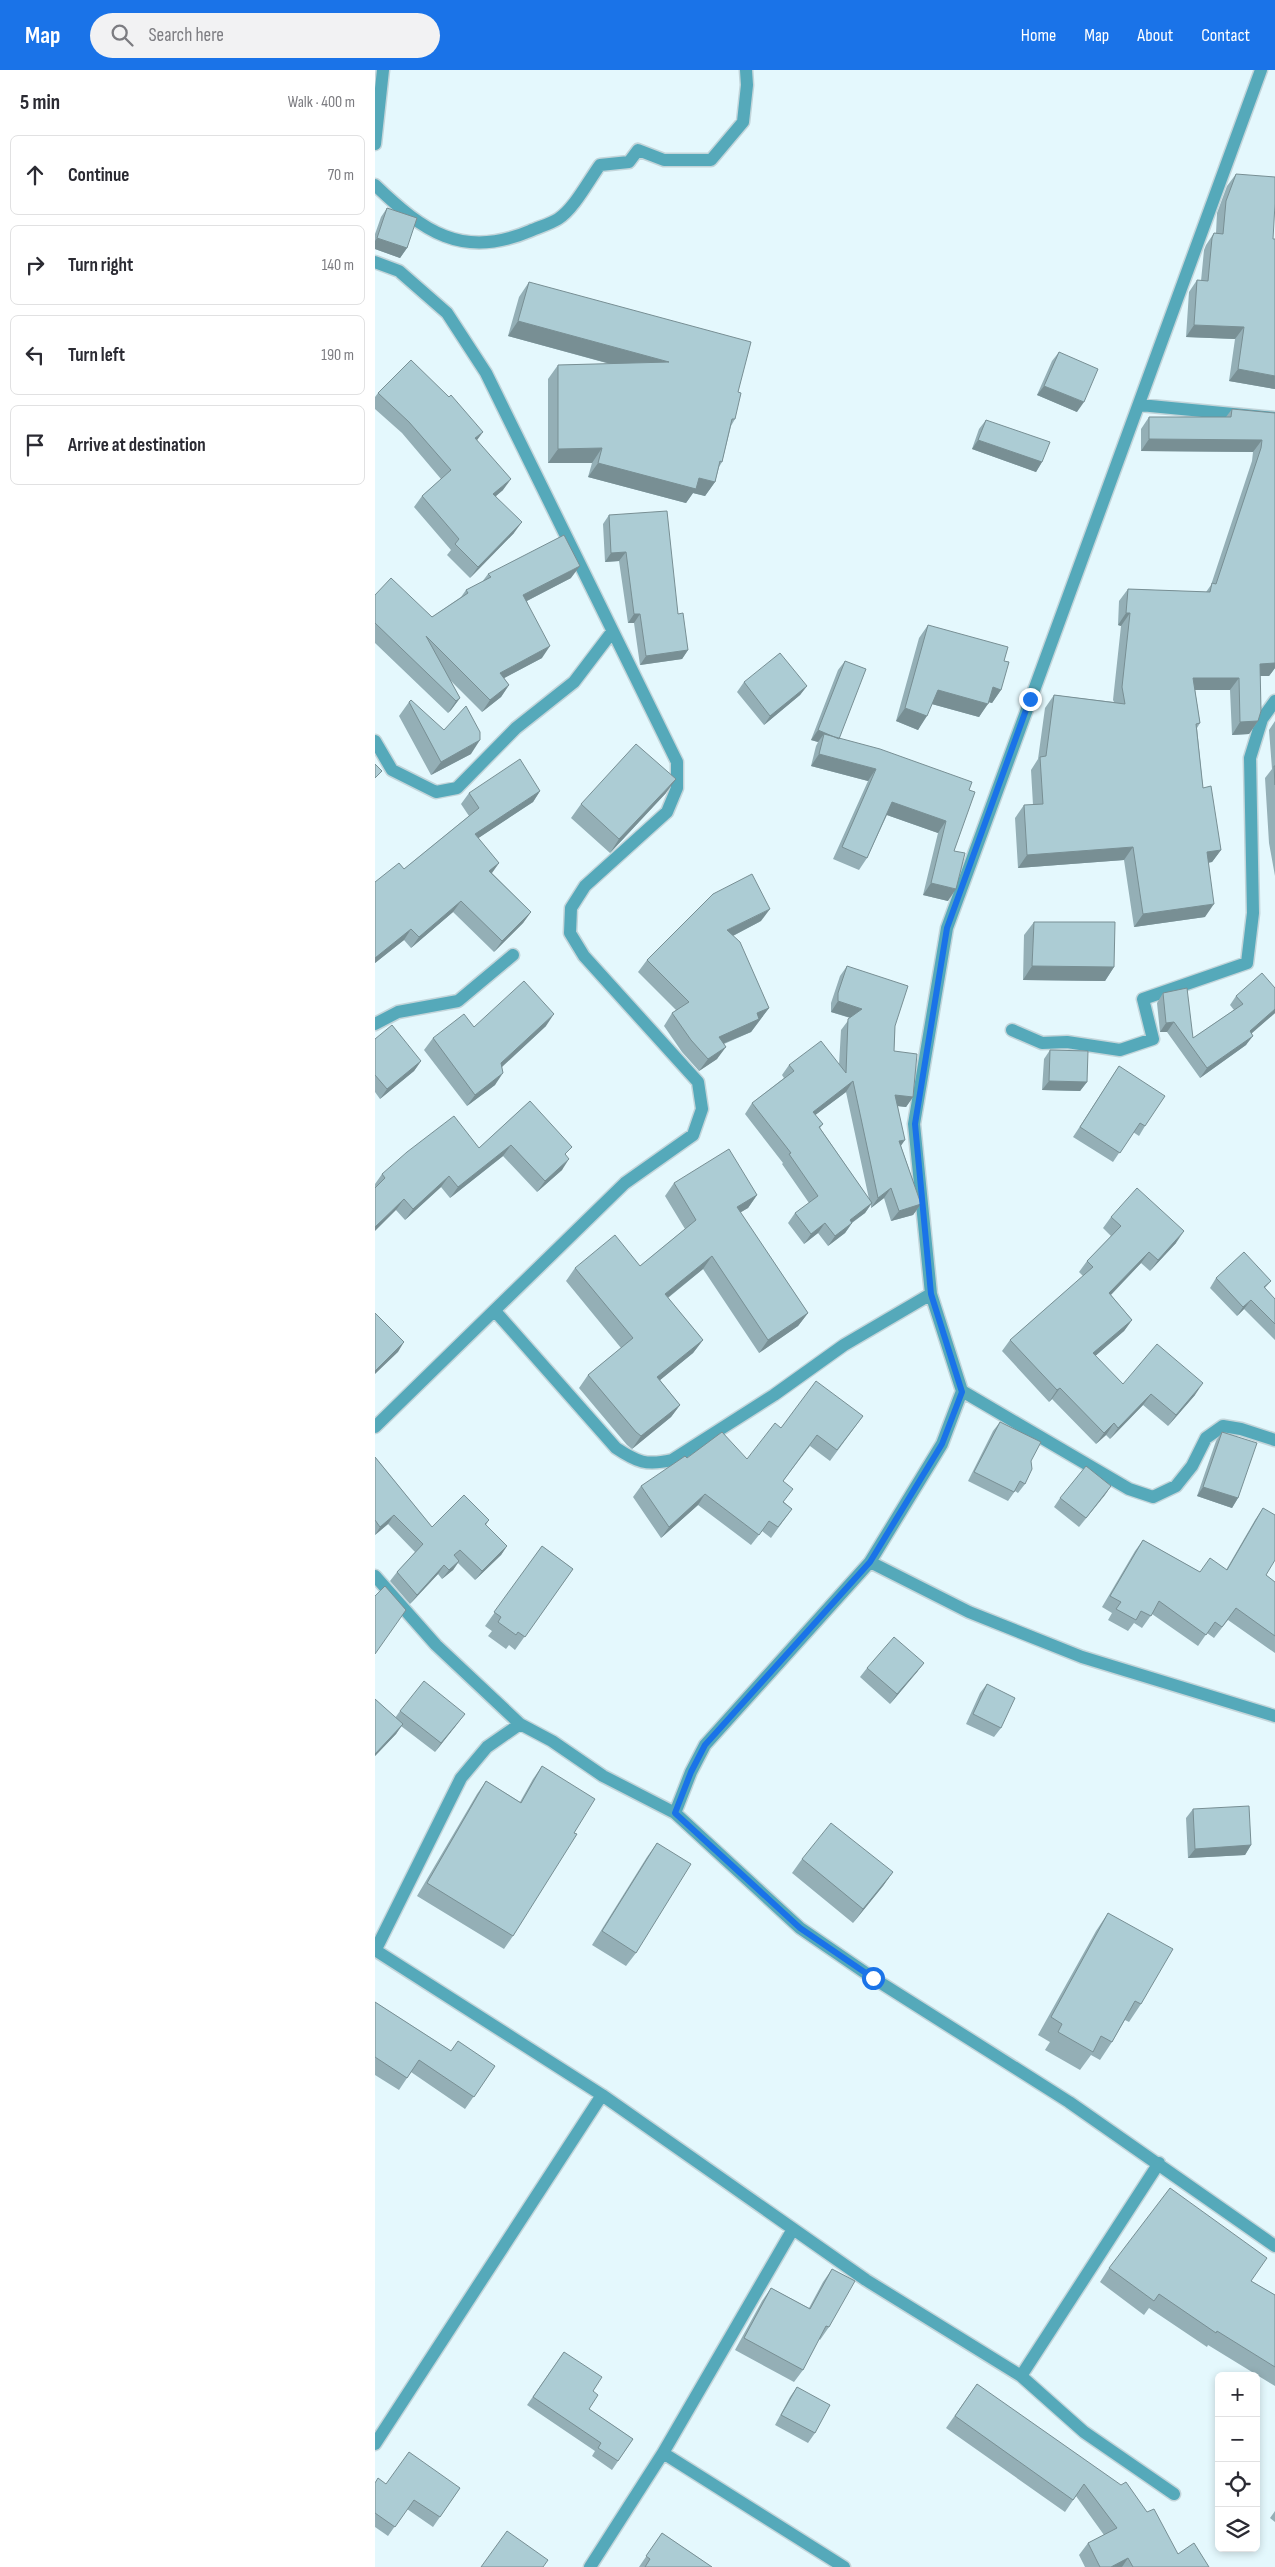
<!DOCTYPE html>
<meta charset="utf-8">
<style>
:root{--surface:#fff;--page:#f2f2f3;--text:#2b2b33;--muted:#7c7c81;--line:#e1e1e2;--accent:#1a73e8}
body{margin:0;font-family:"Sofia Sans Condensed",sans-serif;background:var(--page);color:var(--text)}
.controls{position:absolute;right:15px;bottom:15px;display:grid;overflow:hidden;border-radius:8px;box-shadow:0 2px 8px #0003}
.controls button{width:45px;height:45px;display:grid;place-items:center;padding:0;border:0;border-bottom:1px solid var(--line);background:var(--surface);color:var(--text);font:25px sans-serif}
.stop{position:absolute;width:15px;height:15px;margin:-11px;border:4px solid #1a73e8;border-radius:50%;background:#fff}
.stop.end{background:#1a73e8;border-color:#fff;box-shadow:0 1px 5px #0008}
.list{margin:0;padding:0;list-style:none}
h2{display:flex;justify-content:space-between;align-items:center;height:65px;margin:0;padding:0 20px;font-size:21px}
h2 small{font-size:16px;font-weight:400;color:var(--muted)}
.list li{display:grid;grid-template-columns:32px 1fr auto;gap:15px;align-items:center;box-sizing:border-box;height:80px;margin:0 10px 10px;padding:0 10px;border:1px solid var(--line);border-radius:8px}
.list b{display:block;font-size:19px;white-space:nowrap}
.list em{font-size:16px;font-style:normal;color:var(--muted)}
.icon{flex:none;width:28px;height:28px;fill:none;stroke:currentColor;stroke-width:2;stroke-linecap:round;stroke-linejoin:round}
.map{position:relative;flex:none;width:900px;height:2497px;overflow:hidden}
header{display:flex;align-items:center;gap:30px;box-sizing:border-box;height:70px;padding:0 25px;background:var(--accent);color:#fff}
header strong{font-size:24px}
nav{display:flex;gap:28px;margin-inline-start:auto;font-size:18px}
.search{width:350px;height:45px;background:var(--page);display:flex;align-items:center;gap:12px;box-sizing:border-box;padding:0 18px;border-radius:28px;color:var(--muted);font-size:19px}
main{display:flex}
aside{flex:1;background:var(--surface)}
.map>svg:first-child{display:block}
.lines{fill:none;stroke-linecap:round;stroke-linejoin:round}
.minor-casing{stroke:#c3d5da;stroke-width:15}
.minor{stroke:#55a9ba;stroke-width:12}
.wall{fill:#94afb6;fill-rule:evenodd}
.shaded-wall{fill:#788f94}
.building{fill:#acccd4;stroke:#788f94}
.route{stroke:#1a73e8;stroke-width:6}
</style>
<header>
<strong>Map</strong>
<div class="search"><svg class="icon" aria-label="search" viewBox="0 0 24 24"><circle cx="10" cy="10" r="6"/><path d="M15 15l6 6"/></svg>Search here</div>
<nav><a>Home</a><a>Map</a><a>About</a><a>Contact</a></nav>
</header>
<main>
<aside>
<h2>5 min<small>Walk · 400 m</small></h2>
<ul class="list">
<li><svg class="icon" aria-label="ahead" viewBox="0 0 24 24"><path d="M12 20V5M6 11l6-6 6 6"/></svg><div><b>Continue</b></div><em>70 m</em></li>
<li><svg class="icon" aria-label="right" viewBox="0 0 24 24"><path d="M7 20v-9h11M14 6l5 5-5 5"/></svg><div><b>Turn right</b></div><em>140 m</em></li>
<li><svg class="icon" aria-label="left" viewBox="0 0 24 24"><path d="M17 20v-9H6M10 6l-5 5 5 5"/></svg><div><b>Turn left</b></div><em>190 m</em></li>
<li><svg class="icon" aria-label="arrive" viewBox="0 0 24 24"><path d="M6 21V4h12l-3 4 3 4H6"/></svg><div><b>Arrive at destination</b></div></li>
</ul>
</aside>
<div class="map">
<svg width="900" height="2497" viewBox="0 0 900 2497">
<rect width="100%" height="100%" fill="#e4f8fd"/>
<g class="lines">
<g class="minor-casing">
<path id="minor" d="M886,0L572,858L539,1054L556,1224L587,1321L567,1374L495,1492L330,1675L316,1702L300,1743L425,1858L498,1908L694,2032L900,2176
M0,74L8,0
M0,115C48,161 87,190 155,161C164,157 175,154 183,149C199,139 214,110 225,95L254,92L263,80L289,90H336L368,52L372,15L371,0
M0,192L24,201L72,243L111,303L302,692V718L292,742L210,816L196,838L195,863L209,886L323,1012L327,1039L318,1065L250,1113L0,1357
M765,335L900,348
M0,671L17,700L61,722L82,718L141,658L199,612L237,562
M0,954L23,942L83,931L138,885
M637,960L667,973L692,972L745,980L778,969L768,929L872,893L878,843L875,688L887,649L900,631
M120,1241L241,1378C262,1392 271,1396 297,1390L399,1325L469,1275L556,1224
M587,1321L754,1419L778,1427L801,1416L817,1396L831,1368L848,1356L866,1359L900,1370
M495,1492L594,1542L707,1587L900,1646
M0,1506L61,1575L145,1654
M0,1880L227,2025L491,2210L646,2306L709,2362L799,2424
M0,1881L86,1708L112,1677L145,1654L177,1671L228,1706L300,1743
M646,2306L784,2093
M0,2374L227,2025
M288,2383L469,2497
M215,2497L288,2383L418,2159"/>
</g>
<use href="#minor" class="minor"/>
</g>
<path class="wall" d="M861,104L898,169H900V319L854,311L860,269L811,267L814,222L822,210L826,211L829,180L831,175L839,163H841L842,143L852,116Z
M12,138L32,178L25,188L0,179V164L6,147Z
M154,212L363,322L360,349L356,356L347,392L344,397L340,412L330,426L318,423L311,433L213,407L217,393H173V309L183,295L235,294L133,266L144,227Z
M684,282L702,342L662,325L677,291Z
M3,323L102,370L128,420L121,426L139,463L95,508L72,485L76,480L39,437L47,426L66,409L27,363L0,339V327Z
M857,339L900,343V598L894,606H885L883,651L874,664L857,665L855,620H820L825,653L822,658L828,718L846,780L837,792L833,793L830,847L759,857L749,790L643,798L640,748L649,735H658L656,700L663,689L670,638L679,625L739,632L738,630L746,556L743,555L744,531L753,519L831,522L836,515L877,391L878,382L766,381V359L774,347H851Z
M611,350L667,392L661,402L597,379L604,359Z
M234,445L303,544L313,580L307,589L265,595L259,553H253L244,491L230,492L228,454Z
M113,504L196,508L152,531L167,588L129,608L134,615L126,627L107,642L75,610L85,628L76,640L73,643L0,573V525L57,547L86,527L91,520L107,512Z
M553,555L629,591L626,620L617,633L613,632L604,647L557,634L543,660L521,651L544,568Z
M470,591L464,668L594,720L579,781L573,831L548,825L563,763L512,745L492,788L484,800L458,789L493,711L436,696L441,676L443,672L436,670L463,600Z
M369,612L432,616L425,625L389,655L362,622Z
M34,632L96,684L56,705L24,646Z
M900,651V806L894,773L890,708L897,699L894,660Z
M165,721L158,732L103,768L124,793L117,803L156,842L148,853L119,882L78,842L36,878L29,870L0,893V812L29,799L94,746L86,734L94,723Z
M291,723L235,783L196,748L206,734Z
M386,851L358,866L394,938L376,962L349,974L342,989L324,1001L307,982L289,956L297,943L301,940L263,902L272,890Z
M659,852L739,897L730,911L648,910L649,865Z
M472,896L520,956L519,981L538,1027L531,1037L523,1036L526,1076L546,1134L538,1145L516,1151L509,1128L496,1138V1134L490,1143L477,1153L470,1163L453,1176L443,1163L429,1174L413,1153L420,1143L434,1133L407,1094L408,1093L370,1044L377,1033L409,1008L407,1005L414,995H464L466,960L475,948L456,942V933L465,906ZM471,1022L494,1129L445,1058L448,1054L440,1045Z
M788,923L818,968L859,940L855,935L861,926L900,943L876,963L871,975L825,1008L792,962H785L782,933Z
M171,956L127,997L120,1015L92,1036L49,980L58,968L99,957Z
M0,969L46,991L39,1001L5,1029L0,1022Z
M675,980L712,1012L705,1021L667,1020L669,989Z
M744,996L770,1056L764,1066L758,1062L738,1092L698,1067Z
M155,1031L191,1085L187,1100L162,1122L128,1086L75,1128L66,1117L30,1150L0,1117V1114L7,1104L104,1078Z
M299,1113L382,1125L373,1138L365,1142L433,1243L423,1256L384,1283L328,1199L293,1228L328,1270L318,1283L285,1310L305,1335L296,1347L257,1379L252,1375L204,1318L213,1305L246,1278L191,1211L200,1198L265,1196L310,1159L290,1126Z
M736,1147L801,1173L775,1201L766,1193L736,1225L757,1250L749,1261L720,1286L748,1314L820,1325L793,1356L768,1335L735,1369L731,1365L721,1374L677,1329L674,1332L627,1281L635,1270L708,1206L704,1202L712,1191L736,1166L728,1158Z
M841,1208L896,1211L890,1218L900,1229V1270L869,1239L862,1246L835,1218Z
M488,1346L455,1391L435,1376L408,1411L409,1432L417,1439L396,1468L387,1461L376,1475L323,1435L286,1468L258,1427L266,1416L312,1388L372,1389L406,1358Z
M625,1352L656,1391L650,1414L643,1423L640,1421L633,1431L593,1411L618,1361Z
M847,1362L863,1428L857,1438L822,1426L841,1371Z
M0,1387L57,1457L114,1450L111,1455L132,1476L126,1485L100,1510L83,1493L78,1500L67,1509L63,1504L35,1534L15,1511L22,1502L40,1482L13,1454L0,1465Z
M736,1416L704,1457L679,1437L685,1428Z
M888,1438L891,1505L900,1512V1583L853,1550L839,1568L832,1563L823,1576L777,1544L767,1558L759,1553L753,1561L733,1550L737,1543L727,1537L760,1481L768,1470L825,1502L851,1500L880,1450Z
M167,1476L198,1499L140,1580L134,1575L131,1579L113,1566L117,1561L110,1556Z
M549,1593L542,1602L515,1634L485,1607L492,1598Z
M612,1614L626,1658L619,1667L591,1654L605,1623Z
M0,1629L20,1648L25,1641L83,1653L60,1682L26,1656L21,1664L0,1686Z
M167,1696L199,1763L138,1866L129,1879L42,1826L102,1724L111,1711L145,1732L158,1709Z
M818,1739L876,1775L870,1785L813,1788L811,1748Z
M282,1773L261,1883L251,1896L217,1875L272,1787Z
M427,1789L518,1802L508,1816L478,1853L417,1803Z
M733,1843L766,1934L754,1952L750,1950L737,1972L725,1990L716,1985L705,2000L670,1980L675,1972L663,1965L721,1861Z
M0,1932L76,1981L120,1996L90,2039L36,2002L24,2020L0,2005Z
M734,2198L876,2211L900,2225V2316L833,2275L832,2277L774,2238L769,2245L725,2212Z
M457,2199L454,2257L445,2270L444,2269L428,2300L419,2312L360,2280L387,2231L396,2218L434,2238L448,2212Z
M189,2282L218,2321L214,2339L258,2369L237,2400L217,2386L220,2381L152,2335Z
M602,2314L803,2484L834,2497H710L704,2485L713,2473L729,2465L701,2426L690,2442L571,2358Z
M422,2317L440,2363L433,2373L400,2355L415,2327Z
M0,2413L11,2414L85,2418L58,2457L32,2439L13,2466L0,2457Z
M900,2441V2452L895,2448Z
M287,2463L337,2497H264Z"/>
<path class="shaded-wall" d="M2,168L32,178L25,188L0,179V171Z
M143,251L294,292L284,307L133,266Z
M819,255L869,257L860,269L811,267Z
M863,299L900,306V319L854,311Z
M669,316L709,332L702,342L662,325Z
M108,362L100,373V368Z
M774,369L887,370L878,382L766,381Z
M603,370L667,392L661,402L597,379Z
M227,378L217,393H173L183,379Z
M223,393L324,408L340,412L330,426L318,423L311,433L213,407Z
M136,409L128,420L110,435L118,424Z
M147,452L139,463L95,508L103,497Z
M251,482L244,491L230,492L236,483Z
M205,496L196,508L140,537L148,525Z
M751,543H755L746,556L743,555Z
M259,544H265L259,553H253Z
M175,576L167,588L116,615L125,603Z
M313,580L307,589L265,595L271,586Z
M900,593V598L894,606H876L885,594Z
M818,608H864L855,620H809Z
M134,615L126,627L107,642L115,630Z
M432,616L425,625L389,655L395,646Z
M618,617L626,620L617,633L609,631Z
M563,620L613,634L604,647L553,633Z
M85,628L76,640L73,643L81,631Z
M530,638L552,646L543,660L521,651Z
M883,651L874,664L857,665L865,652Z
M443,660L464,669L449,664L443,672L436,670Z
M105,670L96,684L56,705L66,692Z
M444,684L501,699L493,711L436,696Z
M301,709L291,723L235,783L244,769Z
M165,721L158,732L93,775L100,764Z
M517,732L571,751L563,763L509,744Z
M758,777L749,790L643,798L652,785Z
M846,780L837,792L823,794L832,782Z
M124,793L116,804L114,801Z
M556,813L581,819L573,831L548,825Z
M86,831L78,842L36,878L44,867Z
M839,834L830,847L759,857L768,844Z
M395,839L386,851L344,873L352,860Z
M156,842L148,853L119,882L127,871Z
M36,859L29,870L0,893V888Z
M657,896L739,897L730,911L648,910Z
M463,931L487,939L480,949L456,942Z
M394,938L376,962L335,979L344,967L382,943Z
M900,939V943L868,971L875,961Z
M179,944L171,956L118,1005L126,993Z
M799,952L792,962H785L791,953Z
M878,966L871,975L825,1008L832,998Z
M351,977L342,989L324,1001L333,989Z
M46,991L39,1001L5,1029L12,1019Z
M128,1003L120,1015L92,1036L100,1025Z
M478,1011L471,1022L431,1052L438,1042Z
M674,1011L712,1012L705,1021L667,1020Z
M520,1025L538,1027L531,1037L513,1035Z
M530,1070L523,1080L524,1071Z
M136,1075L128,1086L75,1128L83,1117Z
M194,1089L187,1100L162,1122L170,1111Z
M74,1106L66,1117L30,1150L38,1139Z
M516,1118L509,1128L496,1138L503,1128Z
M382,1125L373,1138L353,1150L362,1137Z
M29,1129L21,1140L0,1161V1157Z
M497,1133L490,1143L472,1156L477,1153L470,1163L453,1176L460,1166L475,1150Z
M546,1134L538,1145L516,1151L524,1141Z
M450,1153L443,1163L429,1174L436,1164Z
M809,1161L801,1173L775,1201L783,1190Z
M774,1182L766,1193L726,1235L734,1223Z
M337,1186L328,1199L281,1237L290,1224Z
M876,1230L869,1239L862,1246L868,1237Z
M433,1243L423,1256L384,1283L393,1270Z
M757,1250L749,1261L710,1295L718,1283Z
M328,1270L318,1283L273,1320L282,1307Z
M29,1272L23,1282L0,1304V1301Z
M828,1313L820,1325L793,1356L801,1345Z
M685,1318L677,1329L674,1332L682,1320Z
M776,1324L768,1335L735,1369L743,1358Z
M305,1335L296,1347L257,1379L266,1366Z
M739,1353L731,1365L721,1374L729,1363Z
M736,1416L730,1425L704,1457L711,1448Z
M828,1417L863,1428L857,1438L822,1426Z
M330,1424L323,1435L286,1468L294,1457Z
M19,1445L13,1454L0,1465L5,1457Z
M132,1476L126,1485L100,1510L107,1501Z
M84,1491L78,1500L67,1509L74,1500Z
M69,1495L63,1504L35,1534L42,1525Z
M549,1593L542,1602L515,1634L522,1624Z
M90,1644L83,1653L60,1682L66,1673Z
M28,1654L21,1664L0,1686V1684Z
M876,1775L870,1785L813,1788L820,1779Z
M518,1802L508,1816L478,1853L488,1839Z
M753,2488L747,2497H736Z"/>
<path class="building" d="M861,104L900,107V134L898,169H900V306L863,299L869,257L819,255L822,210L833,211L837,168L839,163L848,164L851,131Z
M12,138L42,148L32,178L2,168Z
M154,212L376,272L363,322L366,323L360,349H357L347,392L345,391L340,412L324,408L321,419L223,393L227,378L183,379V295L294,292L143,251Z
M684,282L723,299L709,332L669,316Z
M36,290L74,327L76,325L108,362L100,368L136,409L118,424L147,452L103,497L80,474L84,469L47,426L76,400L34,352L3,323Z
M857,339L900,343V593L885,594L886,641L883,651L865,652L864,608H818L825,653L821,654L828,718L836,716L846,780L832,782L839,834L768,844L758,777L652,785L649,735L668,734L665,687L671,686L679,625L750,634L747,617L755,543H751L753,519L835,522L837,513L841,514L886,378L887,370L774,369V347H856Z
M611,350L675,372L667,392L603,370Z
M292,441L303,544L308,543L313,580L271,586L265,544H259L251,482L236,483L234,445Z
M189,465L205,496L148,525L175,576L125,603L134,615L115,630L51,566L85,628L81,631L0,553V525L16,508L57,547L93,523L91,520L116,507L113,504Z
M553,555L633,577L629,591L634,592L626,620L618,617L613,634L563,620L552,646L530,638Z
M405,583L432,616L395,646L369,612Z
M470,591L491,599L464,669L443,660Z
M36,630L69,660L91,636L105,662V670L66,692L34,632Z
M449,664L505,679L597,712L594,720L600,722L579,781L590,783L581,819L556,813L571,751L517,732L492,788L467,777L501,699L444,684Z
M261,674L301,709L244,769L206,734Z
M145,689L165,721L100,764L124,793L114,801L156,842L127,871L86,831L44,867L36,859L0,888V812L24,793L29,799L104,738L94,723Z
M0,694L7,701L0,708Z
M899,696H900V715Z
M377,804L395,839L352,860L365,872L394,938L382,943L384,949L344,967L351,977L333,989L316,970L297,943L314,932L272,890L338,824Z
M659,852H740L739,897L657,896Z
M472,896L533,916L520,956L519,981L542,984L538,1027L520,1025L530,1070L524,1071L546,1134L524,1141L516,1118L503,1128L478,1011L438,1042L448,1054L444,1057L497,1133L475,1150L477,1153L460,1166L450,1153L436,1164L420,1143L443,1126L414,1084L416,1083L377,1033L419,1001L414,995L446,971L471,1003L473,949L487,939L463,931V923Z
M887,903L900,918V939L875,961L878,966L832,998L799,952L791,953L788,923L812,918L818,968L868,934L861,926Z
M149,911L179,944L126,993L128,1003L100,1025L58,968L89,944L99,957Z
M17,955L46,991L12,1019L0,1005V969Z
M675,980L713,981L712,1012L674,1011Z
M744,996L790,1026L770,1056L765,1053L745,1083L705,1057Z
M155,1031L197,1077L190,1084L194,1089L170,1111L136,1075L83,1117L74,1106L38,1139L29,1129L0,1157V1118L10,1108L7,1104L32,1082L79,1046L104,1078Z
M354,1079L382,1125L362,1137L433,1243L393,1270L337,1186L290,1224L328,1270L282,1307L305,1335L266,1366L261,1362L213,1305L258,1268L200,1198L240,1165L265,1196L321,1150L299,1113Z
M762,1118L809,1161L783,1190L774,1182L734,1223L757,1250L718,1283L748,1314L782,1274L828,1313L801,1345L776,1324L743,1358L739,1353L729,1363L685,1318L682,1320L635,1270L718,1197L712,1191L746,1156L736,1147Z
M869,1182L896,1211L889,1217L900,1229V1254L876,1230L868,1237L841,1208Z
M0,1243L29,1272L0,1301Z
M441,1311L488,1346L462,1380L442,1365L408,1411L418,1419L408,1432L417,1439L403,1457L394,1451L384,1465L330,1424L294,1457L266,1416L310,1386L312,1388L347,1362L372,1389L400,1353L406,1358Z
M625,1352L666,1372L656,1391L657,1399L650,1414L645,1411L639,1422L599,1402Z
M847,1362L882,1373L863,1428L828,1417Z
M0,1387L57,1457L89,1425L114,1450L110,1454L132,1476L107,1501L85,1480L79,1485L84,1491L74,1500L69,1495L42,1525L22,1502L48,1474L19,1445L5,1457L0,1450Z
M711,1396L736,1416L711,1448L685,1428Z
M888,1438L900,1445V1490L891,1505L900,1512V1566L861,1538L847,1557L840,1552L831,1565L784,1531L776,1546L766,1541L761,1550L741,1539L746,1532L735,1526L768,1470L825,1502L835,1488L852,1500Z
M167,1476L198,1499L150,1567L143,1562L141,1565L123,1552L126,1547L119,1542Z
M10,1516L31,1540L0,1584V1526Z
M519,1567L549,1593L522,1624L492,1598Z
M49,1611L90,1644L66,1673L25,1641Z
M612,1614L640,1628L626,1658L598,1644Z
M0,1629L28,1654L0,1684Z
M167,1696L220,1729L199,1763L202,1764L138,1866L52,1813L111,1711L146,1733Z
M874,1736L876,1775L820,1779L818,1739Z
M456,1753L518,1802L488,1839L427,1789Z
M282,1773L316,1794L261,1883L227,1861Z
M733,1843L798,1879L766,1934L760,1931L737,1972L726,1966L718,1982L683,1962L687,1954L676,1947Z
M0,1932L76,1981L83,1971L120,1996L99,2027L44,1990L32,2008L0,1987Z
M795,2118L892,2188L876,2211L900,2225V2297L842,2261L841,2263L784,2224L779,2231L734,2198Z
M457,2199L480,2211L454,2257L451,2256L428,2300L369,2268L396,2218L435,2239Z
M189,2282L227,2307L218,2321L223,2325L214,2339L258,2369L243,2391L223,2378L226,2373L158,2327Z
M602,2314L746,2415L751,2412L772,2442L779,2439L803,2484L819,2473L834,2497H758L753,2488L736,2497H725L713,2473L742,2458L709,2414L698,2430L580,2346Z
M422,2317L455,2335L440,2363L406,2345Z
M34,2382L85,2418L65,2447L39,2430L20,2457L0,2443V2413L3,2408L11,2414Z
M132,2461L173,2490L168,2497H106Z
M287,2463L337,2497H270L275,2489L271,2486Z"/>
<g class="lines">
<path class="route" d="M498,1908L425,1858L300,1743L316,1702L330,1675L495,1492L567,1374L587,1322L556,1224L540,1054L572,858L655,629"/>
</g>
</svg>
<div class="controls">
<button>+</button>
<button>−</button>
<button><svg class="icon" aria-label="locate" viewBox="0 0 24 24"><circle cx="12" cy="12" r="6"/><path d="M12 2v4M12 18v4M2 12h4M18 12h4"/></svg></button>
<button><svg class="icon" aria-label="layers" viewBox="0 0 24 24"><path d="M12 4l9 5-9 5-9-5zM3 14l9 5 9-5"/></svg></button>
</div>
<div class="stop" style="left:498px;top:1908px"></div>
<div class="stop end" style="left:655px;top:629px"></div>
</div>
</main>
